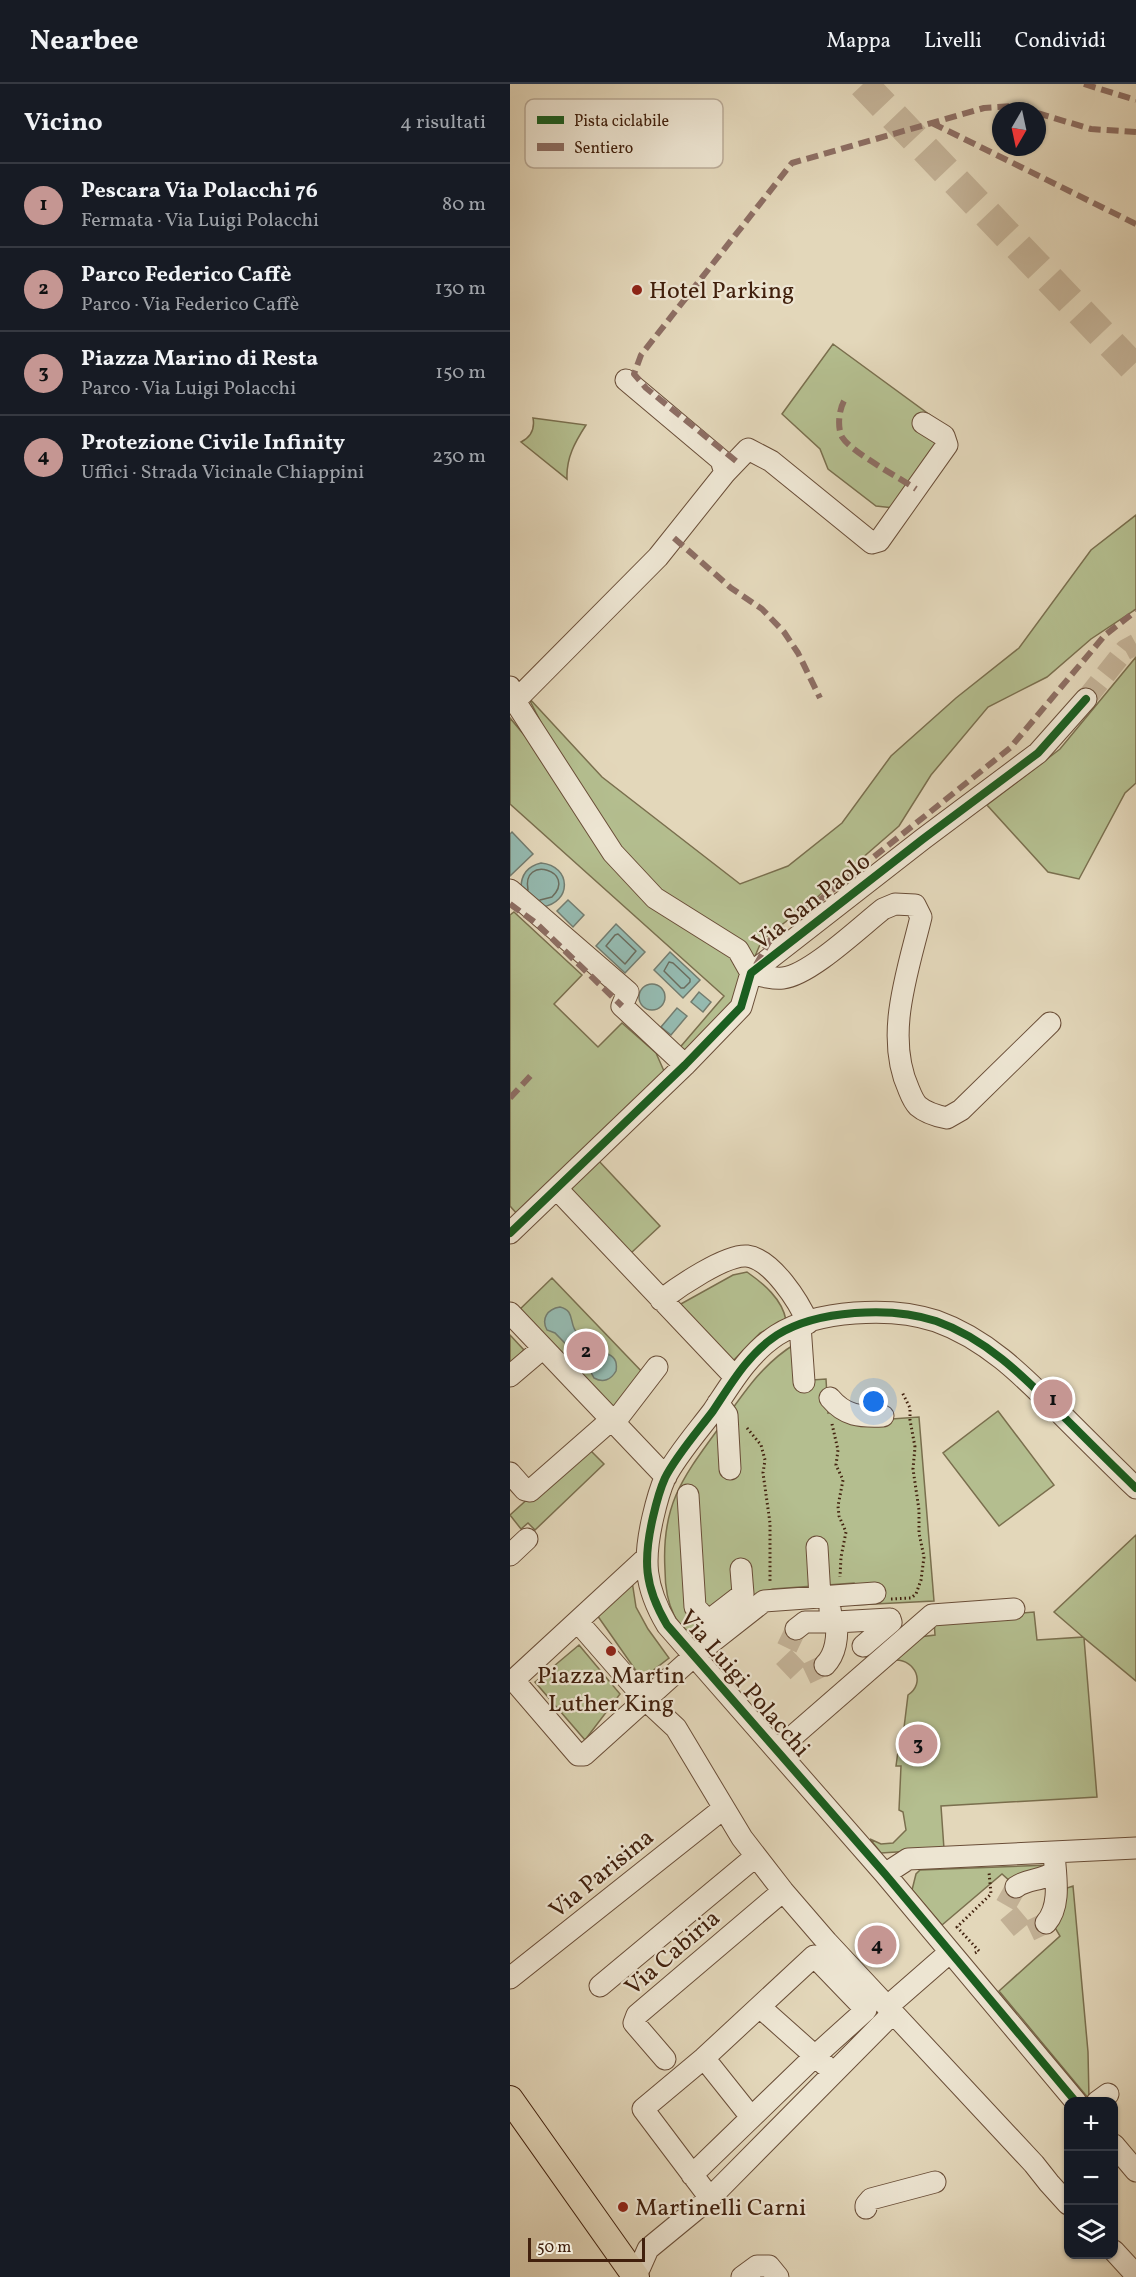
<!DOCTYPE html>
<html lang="it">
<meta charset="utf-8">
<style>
:root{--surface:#171b24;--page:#20242c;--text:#f1f3f6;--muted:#9ea1a6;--line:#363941;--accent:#c59692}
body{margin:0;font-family:Vollkorn,serif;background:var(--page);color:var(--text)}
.controls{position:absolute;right:18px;bottom:18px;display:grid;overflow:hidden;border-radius:12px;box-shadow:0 2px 4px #0004}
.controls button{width:54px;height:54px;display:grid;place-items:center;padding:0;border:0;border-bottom:2px solid var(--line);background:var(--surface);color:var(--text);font:30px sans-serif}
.compass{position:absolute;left:482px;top:18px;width:54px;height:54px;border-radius:50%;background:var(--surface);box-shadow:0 2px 4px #0004;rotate:189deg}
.scale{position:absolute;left:18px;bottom:15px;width:117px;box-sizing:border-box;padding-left:6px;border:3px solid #41200d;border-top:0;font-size:16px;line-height:21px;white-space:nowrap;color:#41200d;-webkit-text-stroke:4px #ede5d2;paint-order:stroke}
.you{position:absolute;left:364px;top:1318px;width:21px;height:21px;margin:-15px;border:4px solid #fff;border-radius:50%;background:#1a73e8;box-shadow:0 0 0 9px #1a73e833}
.badge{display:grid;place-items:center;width:39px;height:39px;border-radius:50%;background:var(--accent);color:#111;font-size:20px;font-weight:700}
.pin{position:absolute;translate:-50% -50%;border:3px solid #fff;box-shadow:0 2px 6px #0006}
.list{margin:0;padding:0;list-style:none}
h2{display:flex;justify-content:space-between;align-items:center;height:78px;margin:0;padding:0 24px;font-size:26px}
h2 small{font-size:20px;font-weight:400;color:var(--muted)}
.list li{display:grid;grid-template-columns:39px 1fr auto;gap:18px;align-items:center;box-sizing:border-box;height:84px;padding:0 24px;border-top:2px solid var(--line)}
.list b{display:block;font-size:22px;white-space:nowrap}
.list p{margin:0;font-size:20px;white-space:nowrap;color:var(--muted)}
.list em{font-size:20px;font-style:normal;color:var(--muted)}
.icon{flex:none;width:33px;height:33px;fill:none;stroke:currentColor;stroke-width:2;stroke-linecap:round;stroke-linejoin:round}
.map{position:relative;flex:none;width:626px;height:2193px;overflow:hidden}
header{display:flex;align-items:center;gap:36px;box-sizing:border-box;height:84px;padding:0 30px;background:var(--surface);border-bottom:2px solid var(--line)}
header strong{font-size:28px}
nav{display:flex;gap:33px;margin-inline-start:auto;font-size:21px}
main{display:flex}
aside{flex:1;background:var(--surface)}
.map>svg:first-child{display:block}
.green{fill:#b4be8f;stroke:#7a6f4e;stroke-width:1.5}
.water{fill:#95bab0;stroke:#737c6f;stroke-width:1.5}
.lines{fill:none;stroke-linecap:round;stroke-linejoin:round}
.shore{stroke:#6b6d5e;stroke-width:1.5}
.minor-tunnel{stroke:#c3b297;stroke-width:21;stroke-dasharray:21 10;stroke-linecap:butt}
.highway-tunnel{stroke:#c3b297;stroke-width:30;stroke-dasharray:30 15;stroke-linecap:butt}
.minor-casing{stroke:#6a4e38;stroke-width:23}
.major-casing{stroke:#41200d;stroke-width:28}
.path{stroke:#41200d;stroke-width:3;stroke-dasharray:1.5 3;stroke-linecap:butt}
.minor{stroke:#ede5d2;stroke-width:21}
.major{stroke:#e3d7ba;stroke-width:26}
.quiet{stroke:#8d6e63;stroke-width:6;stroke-dasharray:12 6;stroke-linecap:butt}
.cycleway-casing{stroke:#ede5d2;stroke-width:11}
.cycleway{stroke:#1b5e20;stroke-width:8}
.poi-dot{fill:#8f2418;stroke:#ede5d2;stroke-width:2}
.labels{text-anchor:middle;stroke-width:4.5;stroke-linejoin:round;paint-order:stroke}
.poi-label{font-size:24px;fill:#41200d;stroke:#ede5d2;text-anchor:start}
.street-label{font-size:24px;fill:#41200d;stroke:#ede5d2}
.key{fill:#ede5d2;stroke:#b9aa97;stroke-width:1.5}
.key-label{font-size:16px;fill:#41200d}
</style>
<header>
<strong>Nearbee</strong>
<nav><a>Mappa</a><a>Livelli</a><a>Condividi</a></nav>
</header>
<main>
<aside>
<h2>Vicino<small>4 risultati</small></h2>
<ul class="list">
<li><span class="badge">1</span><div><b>Pescara Via Polacchi 76</b><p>Fermata · Via Luigi Polacchi</p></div><em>80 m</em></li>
<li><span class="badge">2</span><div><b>Parco Federico Caffè</b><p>Parco · Via Federico Caffè</p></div><em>130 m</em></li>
<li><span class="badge">3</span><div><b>Piazza Marino di Resta</b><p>Parco · Via Luigi Polacchi</p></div><em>150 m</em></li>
<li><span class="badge">4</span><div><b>Protezione Civile Infinity</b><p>Uffici · Strada Vicinale Chiappini</p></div><em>230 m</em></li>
</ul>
</aside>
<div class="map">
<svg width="626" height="2193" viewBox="0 0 626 2193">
<rect width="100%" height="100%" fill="#e3d7ba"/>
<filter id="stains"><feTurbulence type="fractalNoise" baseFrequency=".00333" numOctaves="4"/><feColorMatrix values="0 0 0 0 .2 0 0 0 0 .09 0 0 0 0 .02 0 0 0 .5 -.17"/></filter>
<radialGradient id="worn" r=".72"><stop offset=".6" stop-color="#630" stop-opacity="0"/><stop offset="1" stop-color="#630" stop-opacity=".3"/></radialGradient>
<path class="green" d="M323,260L439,345L384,424L366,422L318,385L310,365L272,330Z
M23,334L76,341C65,358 56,374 57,395L11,358C21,353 25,345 23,334Z
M626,431V525L581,555L537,593L478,623L421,691L389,742L304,816L252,856L230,907L210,937L179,970L166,968L214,912L0,720V634L36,677L45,666L18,613L92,693L230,800L278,782L332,739L381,672L446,614L509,564L581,466Z
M626,573V699L615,709L569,795L538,788L477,721L550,665Z
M4,828L72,891L44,920L88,963L112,939L146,969L154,987L8,1131L0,1122V831Z
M88,1076L150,1142L121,1169L59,1104Z
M237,1188C254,1200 272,1215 276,1236L250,1249L222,1278L169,1221L223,1191Z
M42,1194L136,1292L98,1329L5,1230Z
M0,1251L14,1266L0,1279Z
M285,1260L287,1297L316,1295L318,1329L328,1327L339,1338L409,1333L424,1517L345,1521L344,1499L263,1505L250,1509L185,1555C179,1548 168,1540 164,1531C157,1517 155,1501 155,1486C151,1419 174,1392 211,1341C233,1310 252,1280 285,1260Z
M488,1327L544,1401L489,1442L433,1369Z
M76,1362L94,1380L25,1446L18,1439L11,1445L0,1431Z
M626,1451V1597L574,1554L587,1713L431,1722L434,1765L371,1769L360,1755L371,1760L383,1759L396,1746L393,1728L389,1726L391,1682H386L389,1660H392L398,1611C416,1599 405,1576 386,1576L401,1554L425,1551L424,1536L524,1528L527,1556L573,1553L544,1528Z
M122,1497L126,1523L138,1545L159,1574L137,1591H129L87,1531Z
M69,1561L110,1610L75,1656L25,1598Z
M541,1781L501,1798L492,1790L432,1841L402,1806L406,1790L410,1786Z
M563,1802L578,1968L579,2015L489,1907L550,1852L544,1842L551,1829L557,1804Z"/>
<path class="water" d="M2,748L23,770L0,792V750Z
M31,779C62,782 62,819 32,823L11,804C11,790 18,782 31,779Z
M58,816L74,831L63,843L47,827Z
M106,840L135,868L115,889L86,862Z
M160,868L190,896L173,914L144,886Z
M129 913a13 13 0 1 1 26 0a13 13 0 1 1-26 0Z
M189,908L201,918L193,928L181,918Z
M167,924L177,932L161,951L151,943Z
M50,1223C63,1226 60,1235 64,1244C66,1249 72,1255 75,1259C86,1271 110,1265 106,1287C101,1296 93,1299 84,1294L78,1283L45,1249L37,1246C31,1235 37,1225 50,1223Z"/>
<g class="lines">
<path class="shore" d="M18,806C11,770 68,787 42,813L30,816
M108,850L126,867L115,880L96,862L105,851Z
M159,878L163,879L180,895V898L174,904H171L154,887Z"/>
<path class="minor-tunnel" d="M576,615L615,566L626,560
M286,1545L273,1572L292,1592L315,1581
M506,1803L494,1824L515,1849L536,1839"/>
<path class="highway-tunnel" d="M353,0L626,286"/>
<g class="minor-casing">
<path id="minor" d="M116,296L211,376L215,389
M0,603L8,622L103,769L145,814L228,866L241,889C252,892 262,895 273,894C300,891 350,843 373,825L385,820L405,821L411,833C398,887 374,952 399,1006C401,1011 404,1018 408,1022C416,1029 427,1032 437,1034L451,1026L540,939
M5,617L148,473L215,389L238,365L261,377L362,459L369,457L437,361L434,352L413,339
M0,806L118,908L112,922L175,981
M47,1105L225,1293
M0,1149L175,981L231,923L241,889L413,755L528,669L576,615
M151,1216C168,1203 216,1170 237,1172C262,1175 289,1218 298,1239
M0,1229L156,1393
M290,1241L294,1298
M0,1292L33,1264
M320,1314C335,1332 350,1333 373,1332
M208,1319L217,1331L220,1385
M104,1339L147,1283
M0,1389L15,1406L20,1407L101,1336
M178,1411L185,1523L198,1537
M307,1463L310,1513
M0,1471L17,1455
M135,1475L7,1593V1600L68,1671H74L184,1572L254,1517L365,1509
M320,1525L321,1531L326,1538L380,1535
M68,1538L136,1616L166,1644L232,1754L273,1807L317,1858L524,2080L539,2099L558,2120
M286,1545L295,1538H326C328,1552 326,1570 315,1581
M206,1548L198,1537L233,1510L231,1485
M353,1562L381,1538L380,1535
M267,1666L422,1531L504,1525
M375,1790L398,1775L626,1764
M506,1803C518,1794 534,1797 545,1787
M536,1839C552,1821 545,1790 544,1768
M0,1894L214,1724
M90,1902L245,1773
M250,1923L315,1981
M377,1923L440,1868
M194,1974L241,2033
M155,1975L124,1939L127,1931L273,1807
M566,2018L375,1790L157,1541C134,1502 133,1476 143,1433C146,1420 150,1405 155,1394C166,1372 188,1347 203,1327C221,1300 238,1270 267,1251C307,1226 381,1222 426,1237C477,1255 514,1293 552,1331C576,1355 601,1380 626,1404
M587,2018L598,2010
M604,2061L626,2087
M182,2091L305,1972L356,1926L304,1872L194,1974L133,2025L200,2114
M356,2124V2121L361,2115L425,2098
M604,2167L626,2191
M123,2188L130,2183L138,2165L200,2114L383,1929
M232,2193L247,2182H259L268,2193"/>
</g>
<g class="major-casing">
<path id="major" d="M0,2015L126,2193"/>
</g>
<path class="path" d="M322,1340L328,1366L326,1381L333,1396L328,1422L329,1432L336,1448L331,1473L330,1493
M237,1344L251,1361L255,1376L253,1389L260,1439V1499
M381,1515L401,1514L406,1510L411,1496L414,1473L409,1449V1426L403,1385L405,1363L400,1336V1324L392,1308
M465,1869L469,1867L447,1843L481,1810L479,1788"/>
<use href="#minor" class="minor"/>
<use href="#major" class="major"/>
<path class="quiet" d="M574,0L626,16
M527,29L581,45L626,48
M422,39L626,140
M334,317C329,326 327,343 332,353C341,368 390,394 406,405
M226,377L136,304L124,290L131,271L282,79L474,24L504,22L520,27
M164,454L221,504L252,525L274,548L288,569L310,614
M0,820L26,839L112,922
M246,881L260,856L500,664L595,551L626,527
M0,1014L24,988"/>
<g class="cycleway-casing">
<path id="cycleway" d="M0,1149L175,981L231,923L241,889L413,755L528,669L576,615
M566,2018L375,1790L157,1541C134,1502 133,1476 143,1433C146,1420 150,1405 155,1394C166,1372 188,1347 203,1327C221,1300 238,1270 267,1251C307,1226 381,1222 426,1237C477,1255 514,1293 552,1331C576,1355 601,1380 626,1404"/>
</g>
<use href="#cycleway" class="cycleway"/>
</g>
<g class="poi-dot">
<circle cx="127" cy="206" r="6"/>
<circle cx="101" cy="1567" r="6"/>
<circle cx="113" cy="2123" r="6"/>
</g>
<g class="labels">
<g class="poi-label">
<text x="139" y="214">Hotel Parking</text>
<text x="101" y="1599" text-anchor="middle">Piazza Martin<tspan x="101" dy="28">Luther King</tspan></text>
<text x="125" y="2131">Martinelli Carni</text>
</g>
<g class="street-label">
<text transform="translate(301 817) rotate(-38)" y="8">Via San Paolo</text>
<text transform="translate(235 1599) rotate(49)" y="8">Via Luigi Polacchi</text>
<text transform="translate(91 1789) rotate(-39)" y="8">Via Parisina</text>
<text transform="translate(162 1868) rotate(-41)" y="8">Via Cabiria</text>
</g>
</g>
<rect x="15" y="15" width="198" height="69" rx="9" class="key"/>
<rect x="27" y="32" width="27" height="8" fill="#1b5e20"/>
<rect x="27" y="59" width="27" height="8" fill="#8d6e63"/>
<g class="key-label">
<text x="64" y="42">Pista ciclabile</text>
<text x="64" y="69">Sentiero</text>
</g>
<rect width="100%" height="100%" filter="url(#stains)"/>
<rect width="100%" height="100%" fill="url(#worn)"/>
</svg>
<div class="controls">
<button>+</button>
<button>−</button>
<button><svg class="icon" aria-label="layers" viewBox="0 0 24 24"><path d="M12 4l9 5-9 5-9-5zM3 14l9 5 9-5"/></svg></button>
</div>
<svg class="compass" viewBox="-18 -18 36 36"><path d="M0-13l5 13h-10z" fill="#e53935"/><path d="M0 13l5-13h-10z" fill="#9ea1a6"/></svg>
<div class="scale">50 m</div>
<div class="you"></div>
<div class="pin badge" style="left:543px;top:1315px">1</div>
<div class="pin badge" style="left:76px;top:1267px">2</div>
<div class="pin badge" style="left:408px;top:1660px">3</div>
<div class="pin badge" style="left:367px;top:1861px">4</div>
</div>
</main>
